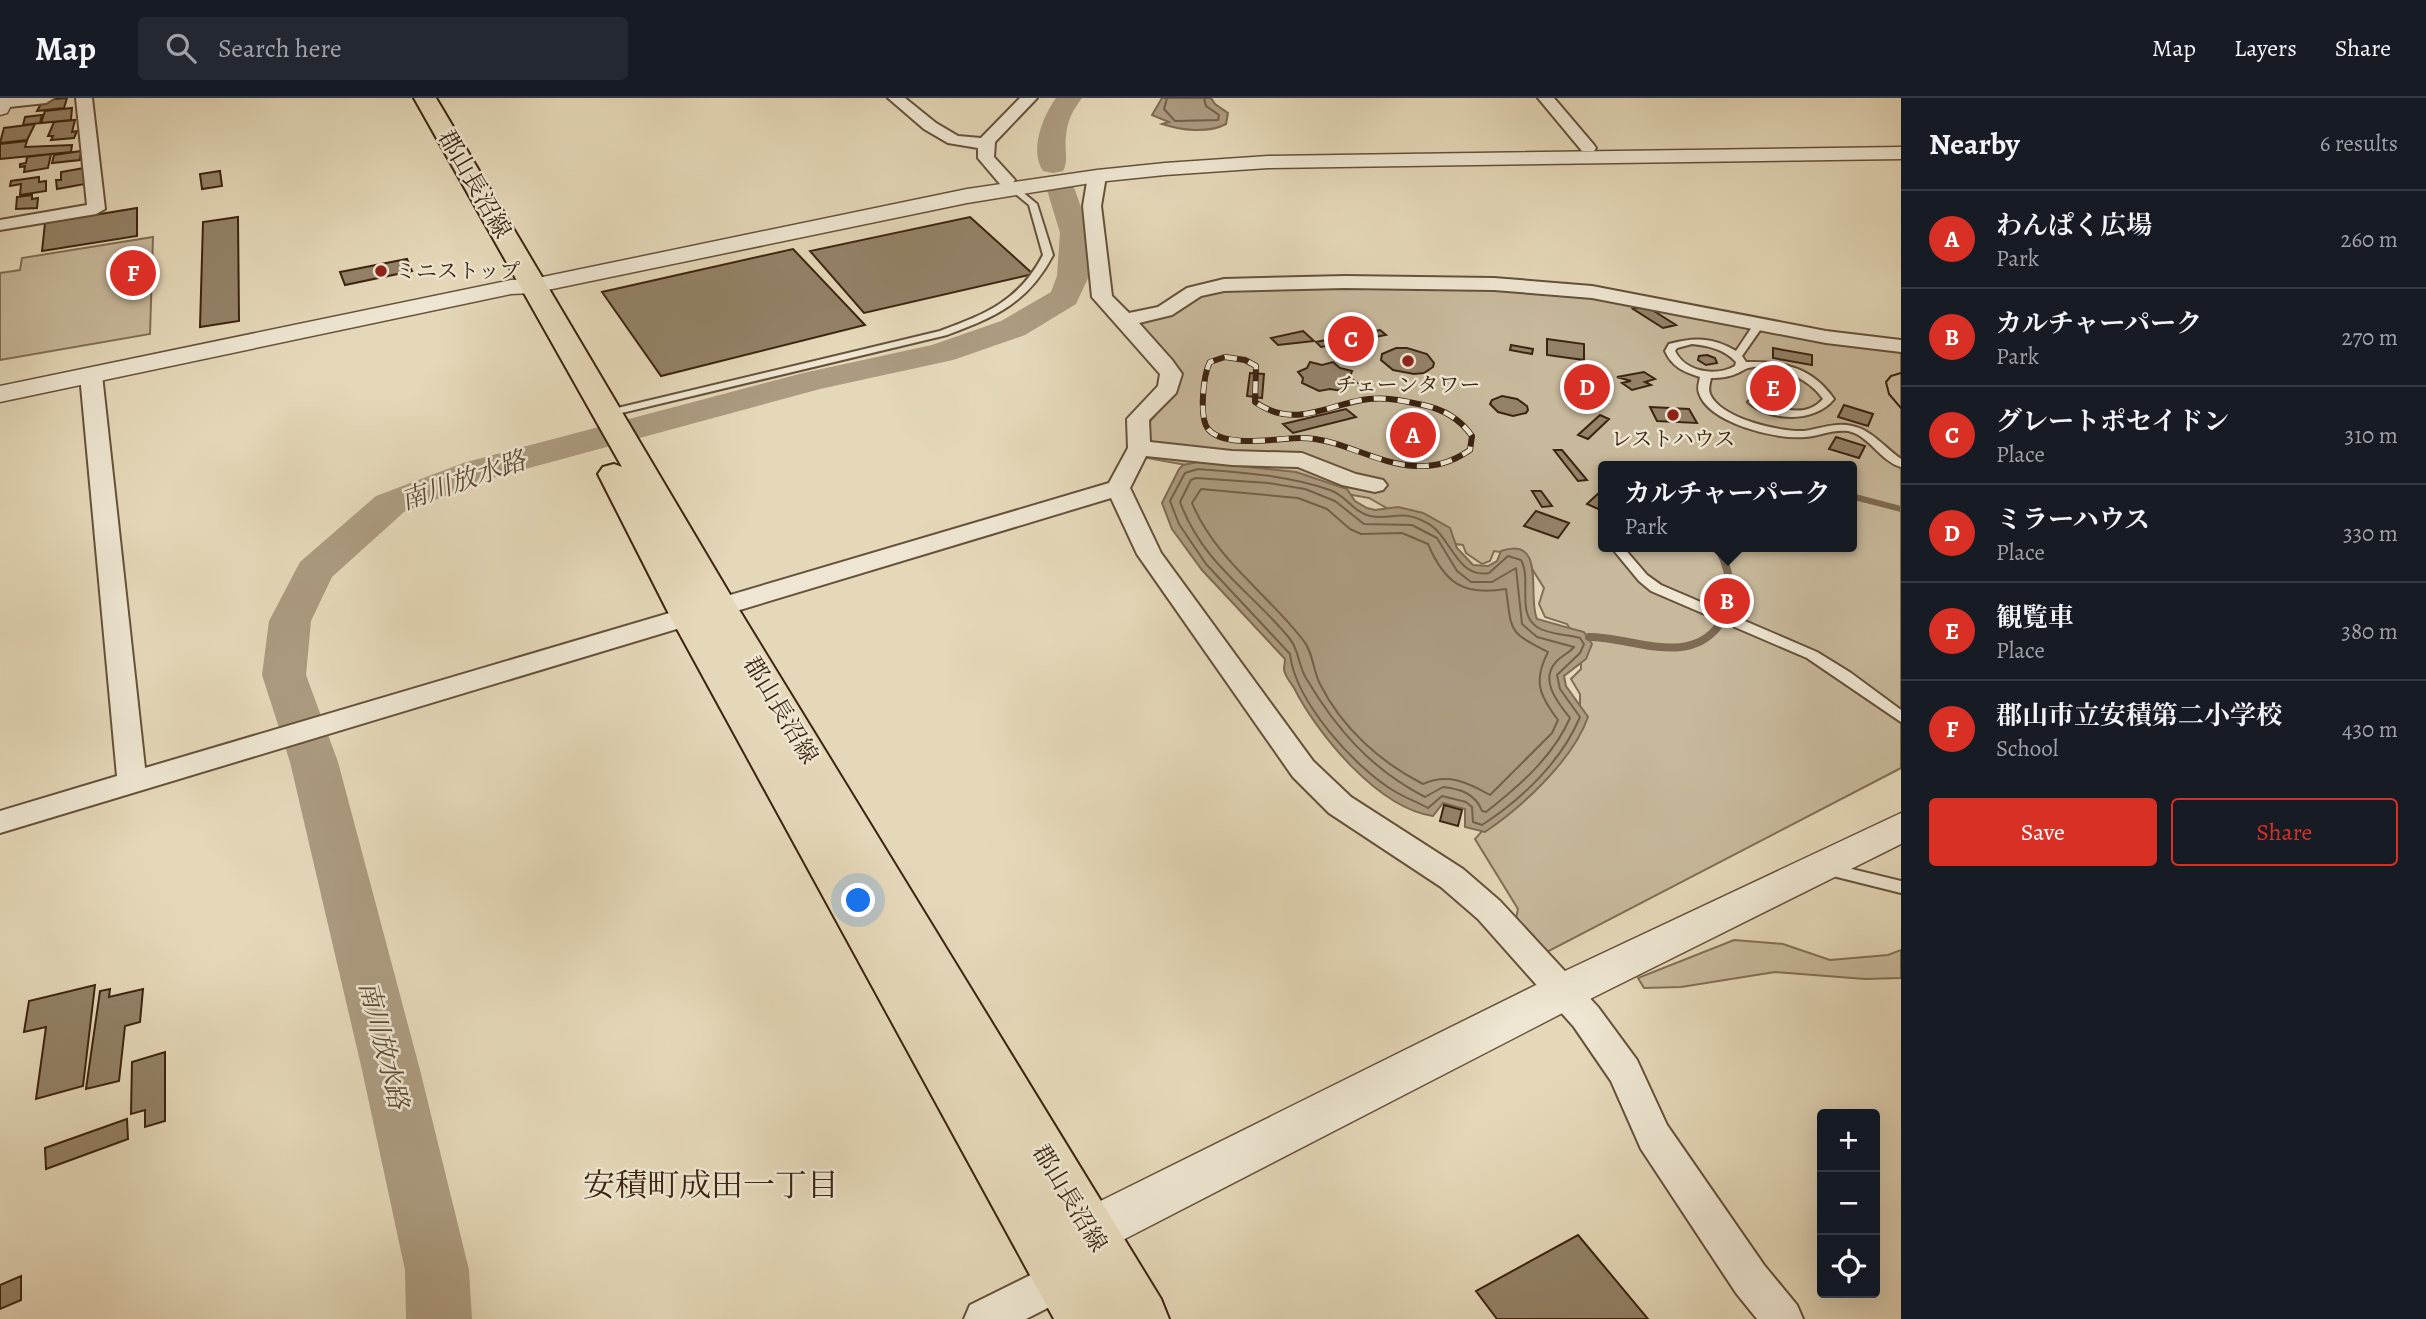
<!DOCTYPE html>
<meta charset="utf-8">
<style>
:root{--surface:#171b24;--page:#242831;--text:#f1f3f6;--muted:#9ea1a6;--line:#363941;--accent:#d93025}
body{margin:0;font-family:Alegreya,"Noto Serif JP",serif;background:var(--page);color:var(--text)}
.controls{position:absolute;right:21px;bottom:21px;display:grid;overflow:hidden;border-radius:7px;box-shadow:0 7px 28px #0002}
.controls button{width:63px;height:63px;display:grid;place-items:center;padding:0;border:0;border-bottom:2px solid var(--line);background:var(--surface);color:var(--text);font:35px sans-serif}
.you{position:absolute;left:859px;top:803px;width:24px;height:24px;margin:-18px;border:5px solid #fff;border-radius:50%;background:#1a73e8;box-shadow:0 0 0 10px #1a73e833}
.badge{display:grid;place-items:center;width:46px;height:46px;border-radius:50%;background:var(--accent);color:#fff;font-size:23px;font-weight:700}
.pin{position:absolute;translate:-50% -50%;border:4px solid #fff;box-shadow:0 2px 7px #0006}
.popup{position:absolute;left:1598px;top:363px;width:259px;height:91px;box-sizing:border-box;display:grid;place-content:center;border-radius:7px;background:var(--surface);filter:drop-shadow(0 2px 5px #0005);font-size:23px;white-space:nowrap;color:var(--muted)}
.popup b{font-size:26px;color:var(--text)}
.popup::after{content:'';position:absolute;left:50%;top:100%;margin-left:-14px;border:14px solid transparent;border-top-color:var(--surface)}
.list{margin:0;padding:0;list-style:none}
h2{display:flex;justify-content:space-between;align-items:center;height:91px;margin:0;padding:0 28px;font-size:30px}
h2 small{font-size:23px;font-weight:400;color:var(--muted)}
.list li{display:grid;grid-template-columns:46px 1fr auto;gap:21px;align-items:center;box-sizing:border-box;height:98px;padding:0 28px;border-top:2px solid var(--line)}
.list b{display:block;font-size:26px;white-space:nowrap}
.list p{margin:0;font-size:23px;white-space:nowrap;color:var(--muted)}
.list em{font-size:23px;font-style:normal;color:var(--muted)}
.actions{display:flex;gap:14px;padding:21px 28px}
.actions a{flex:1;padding:16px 0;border:2px solid var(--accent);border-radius:7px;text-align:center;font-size:24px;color:var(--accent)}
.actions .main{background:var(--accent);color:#fff}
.icon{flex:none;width:38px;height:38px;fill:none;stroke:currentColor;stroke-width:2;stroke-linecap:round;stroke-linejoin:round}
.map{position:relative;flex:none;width:1901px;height:1221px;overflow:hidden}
header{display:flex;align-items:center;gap:42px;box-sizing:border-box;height:98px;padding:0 35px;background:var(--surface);border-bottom:2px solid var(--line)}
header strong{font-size:33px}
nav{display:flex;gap:38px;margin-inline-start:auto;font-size:24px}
.search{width:490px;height:63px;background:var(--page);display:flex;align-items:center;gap:18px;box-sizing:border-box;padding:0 24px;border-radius:7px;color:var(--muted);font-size:26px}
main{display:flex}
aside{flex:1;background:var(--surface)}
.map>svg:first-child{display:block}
.green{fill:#c8b99c;stroke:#826e56;stroke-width:2;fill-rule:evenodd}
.water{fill:#ac9b80;stroke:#7f6b53;stroke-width:2}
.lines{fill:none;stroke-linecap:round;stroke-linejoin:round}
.shore{stroke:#746048;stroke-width:2}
.stream-far1{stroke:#7f6b53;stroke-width:6}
.stream{stroke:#7f6b53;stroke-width:8}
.river{fill:#ac9b80;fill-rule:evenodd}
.building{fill:#948268;stroke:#3c2410;stroke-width:2}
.service-casing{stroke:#66513a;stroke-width:4}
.minor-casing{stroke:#66513a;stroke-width:4}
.tertiary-casing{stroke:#66513a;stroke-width:3}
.primary-casing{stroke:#3c2410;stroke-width:4}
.service{fill:#eee6d2;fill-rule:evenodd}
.minor{fill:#eee6d2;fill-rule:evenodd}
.tertiary{fill:#eee6d2;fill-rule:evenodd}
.primary{fill:#e5d8b9;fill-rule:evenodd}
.tram{stroke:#3c2410;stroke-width:2}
.rail-casing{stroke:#3c2410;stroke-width:6}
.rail{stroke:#eee6d2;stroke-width:4.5;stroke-dasharray:12;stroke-linecap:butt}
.poi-dot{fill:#8f2418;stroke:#eee6d2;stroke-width:2.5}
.labels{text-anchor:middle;stroke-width:5;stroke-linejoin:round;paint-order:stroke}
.far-poi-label{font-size:21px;fill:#3c2410;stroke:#eee6d2}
.street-label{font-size:24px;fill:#3c2410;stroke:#eee6d2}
.water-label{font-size:26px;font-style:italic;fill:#5e4832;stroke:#eee6d2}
.near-neighbourhood-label{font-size:32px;fill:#3c2410;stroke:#eee6d2}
</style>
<header>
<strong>Map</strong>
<div class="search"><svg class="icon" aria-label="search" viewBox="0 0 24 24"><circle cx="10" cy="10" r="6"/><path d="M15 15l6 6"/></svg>Search here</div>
<nav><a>Map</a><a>Layers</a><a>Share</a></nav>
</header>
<main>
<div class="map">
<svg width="1901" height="1221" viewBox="0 0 1901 1221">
<rect width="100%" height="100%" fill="#e5d8b9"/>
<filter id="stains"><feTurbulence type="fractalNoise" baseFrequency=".00286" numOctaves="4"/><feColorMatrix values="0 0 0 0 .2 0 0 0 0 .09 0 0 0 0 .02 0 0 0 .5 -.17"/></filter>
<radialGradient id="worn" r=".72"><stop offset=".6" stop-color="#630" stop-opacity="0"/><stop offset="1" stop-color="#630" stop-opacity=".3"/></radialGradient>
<path class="green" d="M153,139L150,236L0,262V175L20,172L22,160Z
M1251,186L1545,190L1901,251V670L1545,855L1538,843L1515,825L1518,811L1475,741L1580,622V596L1571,581L1581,571V548L1567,526L1545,519L1539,506L1544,490L1524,458L1494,453L1490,463L1482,466L1466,455L1463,447L1448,445L1369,400L1147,360L1145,329L1171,299L1137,225L1190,200ZM1603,368H1851V449H1603Z
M1734,842L1783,846L1830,862L1888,857L1901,852V880L1865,881L1775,874L1681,889L1644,890L1638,880Z"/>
<path class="water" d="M1162,0H1211L1215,6L1228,15L1226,26C1207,36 1181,32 1162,26L1169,24L1152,17Z
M1198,364L1296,374L1347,391L1355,403L1367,410L1375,412L1398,409L1423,415L1450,430L1457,450L1473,467L1488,468L1497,463L1501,453C1547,437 1527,500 1537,521L1584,534L1592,546L1586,561L1564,578L1566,588L1588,619C1573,662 1522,709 1485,734L1465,729V711L1443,705L1433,718C1378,710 1318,637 1294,590C1291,585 1284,577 1284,571C1284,568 1285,564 1285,561L1202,472L1172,431L1162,405L1179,371L1183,367Z"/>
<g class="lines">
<path class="shore" d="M1167,0L1164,11L1175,23L1218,22L1219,17L1206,8L1204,0
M1198,371C1242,375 1288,377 1330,392C1346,397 1353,414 1370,418C1392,423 1400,410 1427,425C1451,437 1456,481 1489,475L1508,458L1521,462C1532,482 1516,515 1537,529C1549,537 1567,536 1580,540L1584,546L1580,555L1557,577L1560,591L1580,619C1561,664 1522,701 1482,727L1473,724L1472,709L1466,704L1442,698L1428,710C1417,704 1404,699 1394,693C1354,669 1295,603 1290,556L1206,466L1179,426L1170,403L1185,375Z
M1196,380L1268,385L1305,391L1335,403L1364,426L1412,427L1437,440L1457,473L1471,484H1492L1516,470L1522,526L1537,539L1574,549C1569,555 1561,558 1556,564C1539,582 1558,605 1570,620C1553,659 1519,688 1486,714L1482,713C1475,695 1460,691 1443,689L1425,699C1371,671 1336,631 1306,580C1298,567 1299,552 1290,541C1250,492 1203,466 1180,404L1191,382Z
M1201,391L1298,400L1327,411L1350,431L1361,436L1402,435L1428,446C1445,486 1464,498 1506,491C1512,534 1507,533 1548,554C1533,583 1539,597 1558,622L1552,635L1490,697C1467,684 1448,675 1423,686C1380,664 1342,630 1320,586C1313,573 1313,553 1303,542C1266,494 1216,462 1192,405Z"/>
<path class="stream-far1" d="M1851,398L1901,411
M1717,449L1725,467"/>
<path class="stream" d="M1589,539C1633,539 1689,570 1720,526C1734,508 1732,486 1725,465"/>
<path class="river" d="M1056,0H1082C1073,12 1067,23 1066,38C1064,50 1069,64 1063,73L1053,75L1043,73C1029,52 1043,18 1056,0Z
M1061,84L1071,86L1075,92L1090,135L1089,178L1076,206L1025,237L953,262L820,291L489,381L404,414L332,479L311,523L306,577L338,664L420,972L469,1172L472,1221H406L405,1172L362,972L290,664L262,577L269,523L300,464L376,398L463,365L803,275L932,247L1001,223L1051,194L1057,178L1060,135L1047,92L1051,86Z"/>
</g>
<path class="building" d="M67,0L64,10L37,13L43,2Z
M72,10L71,22L41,25L45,13Z
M42,17L40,25L23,27L25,19Z
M75,22L72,34L77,33L74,40L51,42L53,38H48L54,24Z
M35,26L27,42L0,45L4,30Z
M27,43L25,49L72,47L71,54L0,61V46Z
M81,53L80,62L52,65L54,57Z
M51,56L48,70L24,74L25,68L20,69V66L26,65L27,59Z
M84,70L85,86L57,91L56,82H61V74Z
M220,73L222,88L202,91L200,76Z
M39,79V84L46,83V93L20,97L21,86L10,88L11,83Z
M32,97V101L38,100L37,110L16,111L17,99Z
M137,110V138L42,153L45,125Z
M238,119L239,223L200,229L203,124Z
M970,119L1033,176L864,215L810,153Z
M793,151L865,227L661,278L602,194Z
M407,161L412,173L345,187L340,174Z
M1646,208L1676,227L1663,230L1633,211Z
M1380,232L1386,237L1321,249L1316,244Z
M1303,233L1314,243L1278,247L1271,240Z
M1547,241L1584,246V262L1547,257Z
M1511,247L1533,251L1532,256L1510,252Z
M1396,250H1407L1427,256L1434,265L1433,269L1424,275L1414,276L1393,272L1381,262L1382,256Z
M1773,250L1812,257V267L1773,260Z
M1707,257L1715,260L1717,265L1706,267L1698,262L1699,258Z
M1310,264L1322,267L1333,264L1340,270L1352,273L1350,279L1357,285L1347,287L1342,293L1330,291L1319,293L1302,285L1303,280L1298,274L1307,270Z
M1644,274L1655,281L1645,284L1651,287L1632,292L1622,285L1631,283L1617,279Z
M1250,275L1264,276L1262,300L1247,298Z
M1580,279L1592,281L1605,289L1604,295L1592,298L1580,296L1568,288L1570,282Z
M1783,283L1791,287L1763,296L1756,292Z
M1502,298L1517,301L1527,308L1528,312L1526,315L1513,318L1498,314L1490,306L1492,302Z
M1844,307L1873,316L1868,328L1838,319Z
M1650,309L1689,311L1697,325L1657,323Z
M1346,311L1356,319L1293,335L1283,326Z
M1600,317L1609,321L1588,341L1578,337Z
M1836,339L1865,348L1859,360L1829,351Z
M1554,352H1562L1587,382L1578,383Z
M1603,391V413L1587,406Z
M1532,393H1541L1552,408L1542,409Z
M1536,413L1569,425L1558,440L1524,428Z
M1444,707L1462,712L1458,728L1440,723Z
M95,887L83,988L36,1001L46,929L24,934L29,903Z
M110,891L109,899L143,891L140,924L125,928L119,983L86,991L100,893Z
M165,954V1023L145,1029V1012L131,1016L132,964Z
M127,1021L128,1041L46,1071L45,1050Z
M1578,1137L1648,1221H1497L1476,1193Z
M21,1178V1202L0,1211V1187Z"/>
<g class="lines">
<g class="service-casing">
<path id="service" d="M1014,87L1037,106L1053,157C1028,205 995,219 947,237L609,318L604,315L609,312L940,233C986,216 1019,203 1043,157L1029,107L1011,92L1010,90Z
M1760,222L1765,225L1742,258L1746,264C1783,263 1812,269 1834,301C1815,325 1770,324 1748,304L1753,301C1776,308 1803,323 1823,301C1809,280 1774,264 1748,270C1747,270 1740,274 1738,275C1730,279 1720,280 1711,280C1710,285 1708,291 1710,296C1721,321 1780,334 1804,333C1820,331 1835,324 1852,328C1872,332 1885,350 1901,361V369C1880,363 1869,337 1848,333C1833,331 1819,338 1805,339C1777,342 1708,325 1699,295C1697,290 1699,284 1700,279C1684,274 1672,269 1665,253L1669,246C1694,239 1713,239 1736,253L1756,223ZM1692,246C1709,248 1724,251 1736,264L1735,268C1716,279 1685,274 1675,253L1677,250Z
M1611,449H1623L1647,477L1661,487L1817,554L1851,575L1901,612V624L1807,560L1651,493L1639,483Z
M1827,765L1901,783V795L1821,775L1819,771L1821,767Z"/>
</g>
<g class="minor-casing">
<path id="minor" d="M13,0H54L46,5L0,10V2Z
M76,0H92L105,111L96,116L0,132V122L87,107Z
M888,0H905L936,25L958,38L981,40L1020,0H1037L995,44L994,59L1015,82L1012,86H1000L978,60V50L948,45L924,31Z
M1538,0H1554L1594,47L1596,50L1594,53H1582Z
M1097,73L1106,78L1101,108L1112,198L1129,215L1158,209L1187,190L1224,181L1345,178L1494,180L1592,188L1826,233L1901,242V254L1826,245L1592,200L1494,192L1345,190L1224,193L1201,198L1172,217L1139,225L1172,262L1182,276L1176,295L1149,322L1150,344L1232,353L1302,355L1356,376L1383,382L1387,387L1383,392L1375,394L1342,387L1298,369L1232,367L1146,358L1130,390L1161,455L1313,663L1351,699L1463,771L1500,803L1598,909L1637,962L1667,1027L1764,1167L1797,1207L1803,1221H1757L1736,1195L1641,1051L1611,983L1574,929L1478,821L1441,789L1329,715L1293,679L1137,456L1111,400L0,735V713L117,678L80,277L84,273H98L102,277L145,670L1109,385L1128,350L1127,321L1158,288L1160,276L1092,199L1083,108L1088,78Z
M1063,1161L1077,1167L1083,1181L1077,1195L1026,1221H964L970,1207Z"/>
</g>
<g class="tertiary-casing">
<path id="tertiary" d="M0,0H15L7,15L0,17Z
M1901,49V61L1268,70L1165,77L1097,84L967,105L533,195L511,196L0,304V288L511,182L533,181L967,91L1097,72L1165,65L1268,58Z
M1901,715V746L1580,906L1088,1160L1071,1167L1054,1160L1047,1143L1054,1126L1550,880Z"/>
</g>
<g class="primary-casing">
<path id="primary" d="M414,0H436L738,510L1161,1201L1169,1221H1054L671,520L598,376L603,369L614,366L622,369Z"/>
</g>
<use href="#service" class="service"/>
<use href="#minor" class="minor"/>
<use href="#tertiary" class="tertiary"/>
<use href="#primary" class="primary"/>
<path class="tram" d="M1901,275L1891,278L1886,284L1889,296L1901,310"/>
<g class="rail-casing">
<path id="rail" d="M1225,259L1245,262L1256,268L1255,304C1295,332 1327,306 1369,301C1387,299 1405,303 1423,307C1443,311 1460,321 1472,338L1470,352C1452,364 1437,369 1415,368C1376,366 1340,340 1301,340C1278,340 1225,351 1208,331C1199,320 1203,277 1210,264Z"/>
</g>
<use href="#rail" class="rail"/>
</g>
<g class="poi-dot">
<circle cx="381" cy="173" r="7"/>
<circle cx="1408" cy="263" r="7"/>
<circle cx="1673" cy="317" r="7"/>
</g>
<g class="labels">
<g class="far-poi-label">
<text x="395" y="180" text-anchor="start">ミニストップ</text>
<text x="1408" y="294">チェーンタワー</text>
<text x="1673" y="348">レストハウス</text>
</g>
<g class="street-label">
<text transform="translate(475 86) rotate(60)" y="8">郡山長沼線</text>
<text transform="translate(781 612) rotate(59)" y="8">郡山長沼線</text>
<text transform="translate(1070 1100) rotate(59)" y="8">郡山長沼線</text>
</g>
<g class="water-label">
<text transform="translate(463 382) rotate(-19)" y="9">南川放水路</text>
<text transform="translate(384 947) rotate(76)" y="9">南川放水路</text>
</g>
<g class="near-neighbourhood-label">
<text x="711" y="1098">安積町成田一丁目</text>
</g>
</g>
<rect width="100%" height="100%" filter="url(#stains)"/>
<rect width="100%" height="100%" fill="url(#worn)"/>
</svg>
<div class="controls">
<button>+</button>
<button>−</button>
<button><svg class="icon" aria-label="locate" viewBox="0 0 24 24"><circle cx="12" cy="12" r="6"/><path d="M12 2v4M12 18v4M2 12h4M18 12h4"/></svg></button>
</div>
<div class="you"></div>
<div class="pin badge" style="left:1413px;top:337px">A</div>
<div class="pin badge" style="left:1727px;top:503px">B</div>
<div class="popup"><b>カルチャーパーク</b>Park</div>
<div class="pin badge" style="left:1351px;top:241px">C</div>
<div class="pin badge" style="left:1587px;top:289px">D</div>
<div class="pin badge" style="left:1773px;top:290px">E</div>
<div class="pin badge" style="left:133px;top:175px">F</div>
</div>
<aside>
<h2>Nearby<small>6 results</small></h2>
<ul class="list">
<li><span class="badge">A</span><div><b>わんぱく広場</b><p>Park</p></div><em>260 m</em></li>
<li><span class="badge">B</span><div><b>カルチャーパーク</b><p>Park</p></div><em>270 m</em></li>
<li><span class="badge">C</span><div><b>グレートポセイドン</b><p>Place</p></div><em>310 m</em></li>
<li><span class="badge">D</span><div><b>ミラーハウス</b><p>Place</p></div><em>330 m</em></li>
<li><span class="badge">E</span><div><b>観覧車</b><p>Place</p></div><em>380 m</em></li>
<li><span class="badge">F</span><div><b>郡山市立安積第二小学校</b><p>School</p></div><em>430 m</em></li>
</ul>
<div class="actions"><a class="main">Save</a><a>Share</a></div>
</aside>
</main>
